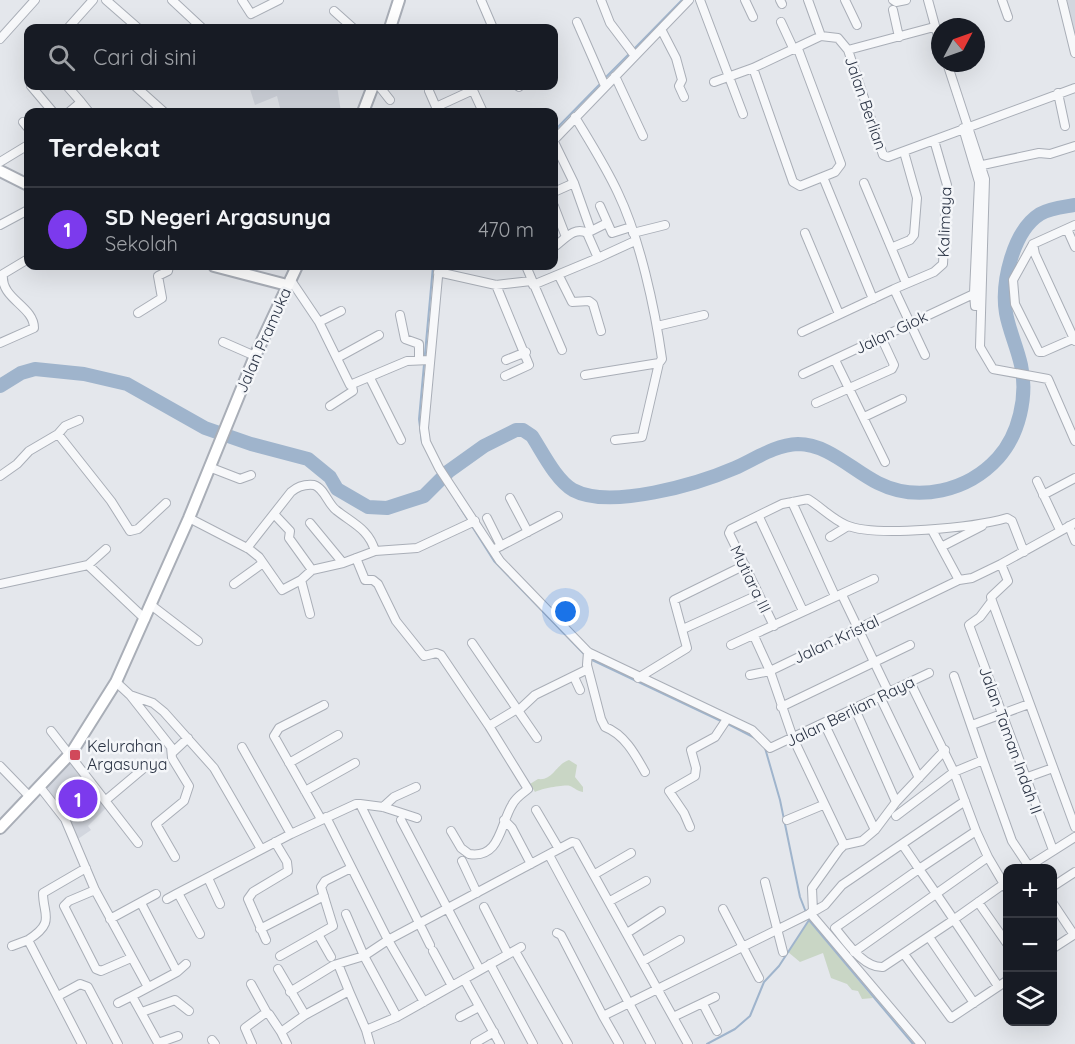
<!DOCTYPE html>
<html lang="id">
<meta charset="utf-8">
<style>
:root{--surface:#171b24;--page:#242831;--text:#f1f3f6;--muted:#9ea1a6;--line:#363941;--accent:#7c3aed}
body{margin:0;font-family:Quicksand,sans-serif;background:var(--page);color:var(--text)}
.controls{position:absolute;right:18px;bottom:18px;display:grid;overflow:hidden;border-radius:12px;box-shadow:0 6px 24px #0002}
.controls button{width:54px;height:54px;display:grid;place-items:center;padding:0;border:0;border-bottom:2px solid var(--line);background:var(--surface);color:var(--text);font:30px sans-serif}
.compass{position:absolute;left:931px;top:18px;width:54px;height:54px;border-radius:50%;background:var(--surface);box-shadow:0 6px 24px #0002;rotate:49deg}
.you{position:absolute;left:566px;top:612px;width:21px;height:21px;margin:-15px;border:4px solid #fff;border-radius:50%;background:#1a73e8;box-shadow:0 0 0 9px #1a73e833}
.badge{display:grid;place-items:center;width:39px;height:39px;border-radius:50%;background:var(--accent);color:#fff;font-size:20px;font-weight:700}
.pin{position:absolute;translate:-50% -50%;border:3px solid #fff;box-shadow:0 2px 6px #0006}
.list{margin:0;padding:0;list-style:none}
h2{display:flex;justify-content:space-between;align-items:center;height:78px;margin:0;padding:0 24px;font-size:26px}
h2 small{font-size:20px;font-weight:400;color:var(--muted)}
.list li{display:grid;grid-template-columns:39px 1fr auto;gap:18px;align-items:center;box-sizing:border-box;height:84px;padding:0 24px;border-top:2px solid var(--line)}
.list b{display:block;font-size:22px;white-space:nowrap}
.list p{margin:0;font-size:20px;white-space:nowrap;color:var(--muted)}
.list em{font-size:20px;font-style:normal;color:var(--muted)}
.icon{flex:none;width:33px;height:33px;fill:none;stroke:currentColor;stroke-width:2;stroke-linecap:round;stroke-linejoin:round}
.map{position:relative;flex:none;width:1075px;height:1044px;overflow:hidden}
.search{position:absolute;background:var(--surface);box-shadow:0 6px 24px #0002;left:24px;top:24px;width:534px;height:66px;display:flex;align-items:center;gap:15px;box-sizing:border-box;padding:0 21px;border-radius:12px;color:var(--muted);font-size:22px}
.panel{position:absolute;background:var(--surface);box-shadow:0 6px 24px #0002;left:24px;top:108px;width:534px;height:162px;border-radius:12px}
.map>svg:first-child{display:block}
.built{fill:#d2d6de}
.green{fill:#c9d6c5}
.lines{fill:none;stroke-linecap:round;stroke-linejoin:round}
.stream{stroke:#9fb4cc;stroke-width:2}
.river{stroke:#9fb4cc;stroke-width:14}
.street-casing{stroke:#a9aeb7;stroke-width:10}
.secondary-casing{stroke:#a9aeb7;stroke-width:14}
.street{stroke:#f7f8fa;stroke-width:8}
.secondary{stroke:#fff;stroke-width:10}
.poi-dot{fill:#d1495b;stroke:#f4f6f9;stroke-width:2}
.labels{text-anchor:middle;stroke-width:5;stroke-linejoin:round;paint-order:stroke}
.street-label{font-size:16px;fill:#2b3445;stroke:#f4f6f9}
.poi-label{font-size:16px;fill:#2b3445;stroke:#f4f6f9;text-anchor:start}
</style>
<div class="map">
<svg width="1075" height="1044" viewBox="0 0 1075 1044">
<rect width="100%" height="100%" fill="#e4e7ec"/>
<path class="built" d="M1067,0H1075V35Z
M249,86H337L341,112H281L277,96L255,105Z
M73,760L108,806L88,826L91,830L75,841L68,821L47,787Z"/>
<path class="green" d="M569,760L577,765L575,777L583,787V792C577,791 575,788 570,786C565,784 540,789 535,792L530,784L538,779C553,781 556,764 569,760Z
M72,782L87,801L79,807L64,788Z
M809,921L873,998L862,999L858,991L852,990L847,984L831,978L823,953L800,962L788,952Z"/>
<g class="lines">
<path class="stream" d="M634,49L682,0
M605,78L630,53
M554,131L599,85
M422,442L419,419L433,266
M439,474L447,486
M458,504L494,561L585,655
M590,659L723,722
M728,724L755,738
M809,920L913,1044
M707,1044L735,1029L750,1016L764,982L779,966L809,920L800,897L780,800L765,748"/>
<path class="river" d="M0,386L21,373L35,369L84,374L127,384L205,428L251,444L308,459L330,477L337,489L368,507L387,508L424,496L449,471L484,446L516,430H523L532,436C543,453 556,480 573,490C610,510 698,484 735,468C755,459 775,445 798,444C828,444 852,470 878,483C918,503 968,491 998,458C1019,435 1028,396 1021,365C1017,347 1009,330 1006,313C1001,283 1013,231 1040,214C1050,208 1064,207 1075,205"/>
<g class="street-casing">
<path id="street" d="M106,0L138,28
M172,0L202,28
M242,0L251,14L279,0
M481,0L493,28
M601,0L610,23L635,56
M700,0L743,114
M745,0L753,17
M780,0L782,4
M808,0L821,36
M845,0L857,25
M893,0L896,2L906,0
M928,0L940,44
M1002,0L1008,17
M1062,0L1075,53
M893,10L899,37
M334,11L353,28
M577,22L605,86
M781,22L794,50
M68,28L93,0
M661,29L676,58L682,80L679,86L684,97
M0,39L35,0
M848,50L934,27
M947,63L985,179L980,347L993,369L1048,379L1075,441
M753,68L793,182L800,186L835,172L841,164L798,49
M615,76L643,136
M714,82L753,68L821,36L838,38L848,50L883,155L888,157L1075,88
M31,86L53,112
M67,86L81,102L69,112
M135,86L164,112
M379,86L390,100
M471,86L483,112
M518,86L519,87
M429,91L436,107
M1058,93L1065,126
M81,102L89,112
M438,112L436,107L473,90
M575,117C590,142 606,167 618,193C640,239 655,309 662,359L659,363L585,375
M23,122L28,128
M963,128L979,182L974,293L975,306H980
M554,140L689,0
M554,142L574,183L591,231
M0,162L28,145
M978,166L1039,153L1050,154L1075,146
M823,177L873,299
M864,183L906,283
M554,192L574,183
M554,206L566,237
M600,206L612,233L631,227
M0,225L28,210
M1075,225L1033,244L1013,280L1015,304L1039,352H1043L1075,338
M1067,229L1075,247
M633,233L665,225
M805,233L839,314
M1033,244L1035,254L1075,341
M554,247C564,240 574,226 587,233
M893,247L910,240L914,235L917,198L904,152
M598,258L635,241
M439,266L424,428L426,442L439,468L500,561L588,652L752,730L770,748L929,673
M526,266L562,350
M438,272L496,285L531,281
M559,276L572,302L589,301L593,304L601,331
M290,279L319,322L350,385L407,361L430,360
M496,285L529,365L505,376
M533,285L598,258L587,233L607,223
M138,313L162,298L158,276L168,271L169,266
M400,315L405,339L419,344V360
M319,322L341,311
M657,326L704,315
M802,332L894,289
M223,342L255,356
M0,343L34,328C34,306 0,299 3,274L28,259
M925,355L894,289L934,272L943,264L947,185L934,140
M337,358L379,335
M506,360L526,352
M835,360L885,462
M803,374L980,291
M370,378L401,440
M816,403L892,369L894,365L881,337
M330,406L353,391L352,386
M864,417L902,399
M58,434L65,426L79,420
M615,440L642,437L659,363
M209,467L240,479L251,475
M0,476L17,464L29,451L58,434L111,501L130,531L138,529L166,503
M1037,481L1060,530
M1043,495L1075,478
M510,498L528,532
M792,502L835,596
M274,514L290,531L289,538L312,570
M759,517L803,611
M189,518L249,549L259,557L282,590L301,580L312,570L343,563L375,551L417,548L475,521
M487,518L501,546
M310,523L343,563
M1069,526L1075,541
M932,530L959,580
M830,537L848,526
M943,546L982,526
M247,548L291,492C298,486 305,484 314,485C324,488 328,504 336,510C352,523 369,529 375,551
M493,550L558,516
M356,558L365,580H373L378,584L396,621L424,656L436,653L441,655L489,726
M1001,564L1008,581L991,597L992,601L1075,827
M88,565L106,549
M301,580L310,614
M0,584L88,565L145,619
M234,584L263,563
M842,595L889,693
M992,601L980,617L969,625L1053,850
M151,605L198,641
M774,626L729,533L731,529L782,504L808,499C821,507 832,519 846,525C875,538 976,527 1007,518L1012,521L1024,552
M683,629L758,595
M754,636L770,671L793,738L844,845
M731,645L874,579
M588,652L587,665L601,719L605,727C624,734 635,754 645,772
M750,675L770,671L959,580L972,578L1001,564L1075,523
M954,676L983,760
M574,677L580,690
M638,678L687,648L674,600L745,565
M116,682L130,695L153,703L164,712L214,768L261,849
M130,695L171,747L172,758L189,786L184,801L156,824L175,857
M880,697L919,778
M781,707L910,645
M517,709L537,738
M855,709L896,802
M518,711L535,695L588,669
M824,723L875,830
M972,725L1029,704
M51,731L138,843
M242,747L291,834
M173,752L188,738
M289,763L338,735
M0,766L30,797
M1025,778L1053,768
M40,787L65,819L95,890L148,987
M305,791L355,763
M106,800L144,768
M360,804L383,807L417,818
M383,807L394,797L416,787
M536,810L559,849
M896,816L954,772L983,760L1012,841L1030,868
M326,817L388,940L572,842L576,843L688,1044
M321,819L274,736L279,728L324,705
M401,820L480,970
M504,820L512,828L531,864
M787,820L823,805
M690,827L684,813L669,791L695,776L696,768L691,750L715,737L727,719
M451,831L461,848L469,854C500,859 500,825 512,805C516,797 522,794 528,789L489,726L517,709L472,643
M976,831L988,857
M902,844L965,801
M549,855L651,1044
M462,861L477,893
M1026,868L1075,837
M595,874L631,853
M208,878L220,904
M765,882L783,952
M1052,887L1075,872
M95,890L69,901L64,906L96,969L101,971L131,958
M167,899L178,893
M610,901L646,881
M978,902L1008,945
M1052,902L1074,935
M141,903L177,972
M484,907L508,954
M723,909L759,978
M813,912L812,888L839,850L844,845L862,841L875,830L896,802L945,750
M810,913L921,1044
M346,914L364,956L397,1017
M110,919L156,894
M260,929L324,896
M557,933L561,935L603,1016L813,912L825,905L842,885L902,844L919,869L976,831L954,772L910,682
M627,933L661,911
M200,934L178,893L291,834L356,804H360L430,945
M319,936L331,957
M929,937L974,1003
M266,940L248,899L253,892L288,871L287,862L275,842
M12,946L28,940
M1052,949L1075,934
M433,951L452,986
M515,951L568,1044
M854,952L988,857L1008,891
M904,954L951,1018L1008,980
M280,956L333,926L321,887L325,881L351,868
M643,961L680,940
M338,964L349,991
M490,964L533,1044
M278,969L305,1015
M464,979L500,1044
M251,984L267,1013
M998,986C972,947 946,907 919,869L835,928C846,941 863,968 883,967L952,921L953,920L1008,881
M290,992L334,965L364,956L388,940L424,1002
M58,996L80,984L88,987L118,1044
M118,1003L132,996
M703,1004L717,1031
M142,1012L175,1000L189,1011
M603,1016L619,1044
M460,1017L479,1007
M673,1017L715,997
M366,1030L370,1044
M281,1032L287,1044
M178,1036L158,1043L132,996L177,972L186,964
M212,1040L215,1044
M475,1043L494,1032
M82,1044L28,940C56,922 43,915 43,893L86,868
M252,1044L245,1028L264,1014H269L281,1032L305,1015L349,991L366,1030L397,1017L521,947"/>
</g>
<g class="secondary-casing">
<path id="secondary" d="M390,28L399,0
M363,112L373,86
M0,171L28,185
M214,266L287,285
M0,828L72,752L116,682L189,518L255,356L297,266"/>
</g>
<use href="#street" class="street"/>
<use href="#secondary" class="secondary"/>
</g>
<rect class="poi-dot" x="69" y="749" width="12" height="12" rx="3"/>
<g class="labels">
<g class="street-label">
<text transform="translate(866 103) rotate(71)" y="6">Jalan Berlian</text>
<text transform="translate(944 222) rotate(-88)" y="6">Kalimaya</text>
<text transform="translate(891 332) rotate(-26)" y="6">Jalan Giok</text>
<text transform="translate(263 340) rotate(-66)" y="6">Jalan Pramuka</text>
<text transform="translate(751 579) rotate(64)" y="6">Mutiara III</text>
<text transform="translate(836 639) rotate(-25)" y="6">Jalan Kristal</text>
<text transform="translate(850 711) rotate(-26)" y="6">Jalan Berlian Raya</text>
<text transform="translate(1011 740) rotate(70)" y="6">Jalan Taman Indah II</text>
</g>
<g class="poi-label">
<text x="87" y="752">Kelurahan<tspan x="87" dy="18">Argasunya</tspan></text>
</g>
</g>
</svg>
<div class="controls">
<button>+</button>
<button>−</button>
<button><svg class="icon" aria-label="layers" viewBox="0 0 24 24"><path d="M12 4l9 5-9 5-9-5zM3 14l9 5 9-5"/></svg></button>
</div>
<svg class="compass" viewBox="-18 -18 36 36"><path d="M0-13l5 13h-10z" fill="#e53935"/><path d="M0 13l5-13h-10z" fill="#9ea1a6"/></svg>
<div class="you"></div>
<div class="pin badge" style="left:78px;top:799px">1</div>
<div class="search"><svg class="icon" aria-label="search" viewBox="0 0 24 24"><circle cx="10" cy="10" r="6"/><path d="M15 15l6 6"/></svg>Cari di sini</div>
<section class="panel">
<h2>Terdekat<small></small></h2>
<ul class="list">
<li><span class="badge">1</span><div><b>SD Negeri Argasunya</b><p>Sekolah</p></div><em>470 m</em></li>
</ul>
</section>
</div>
